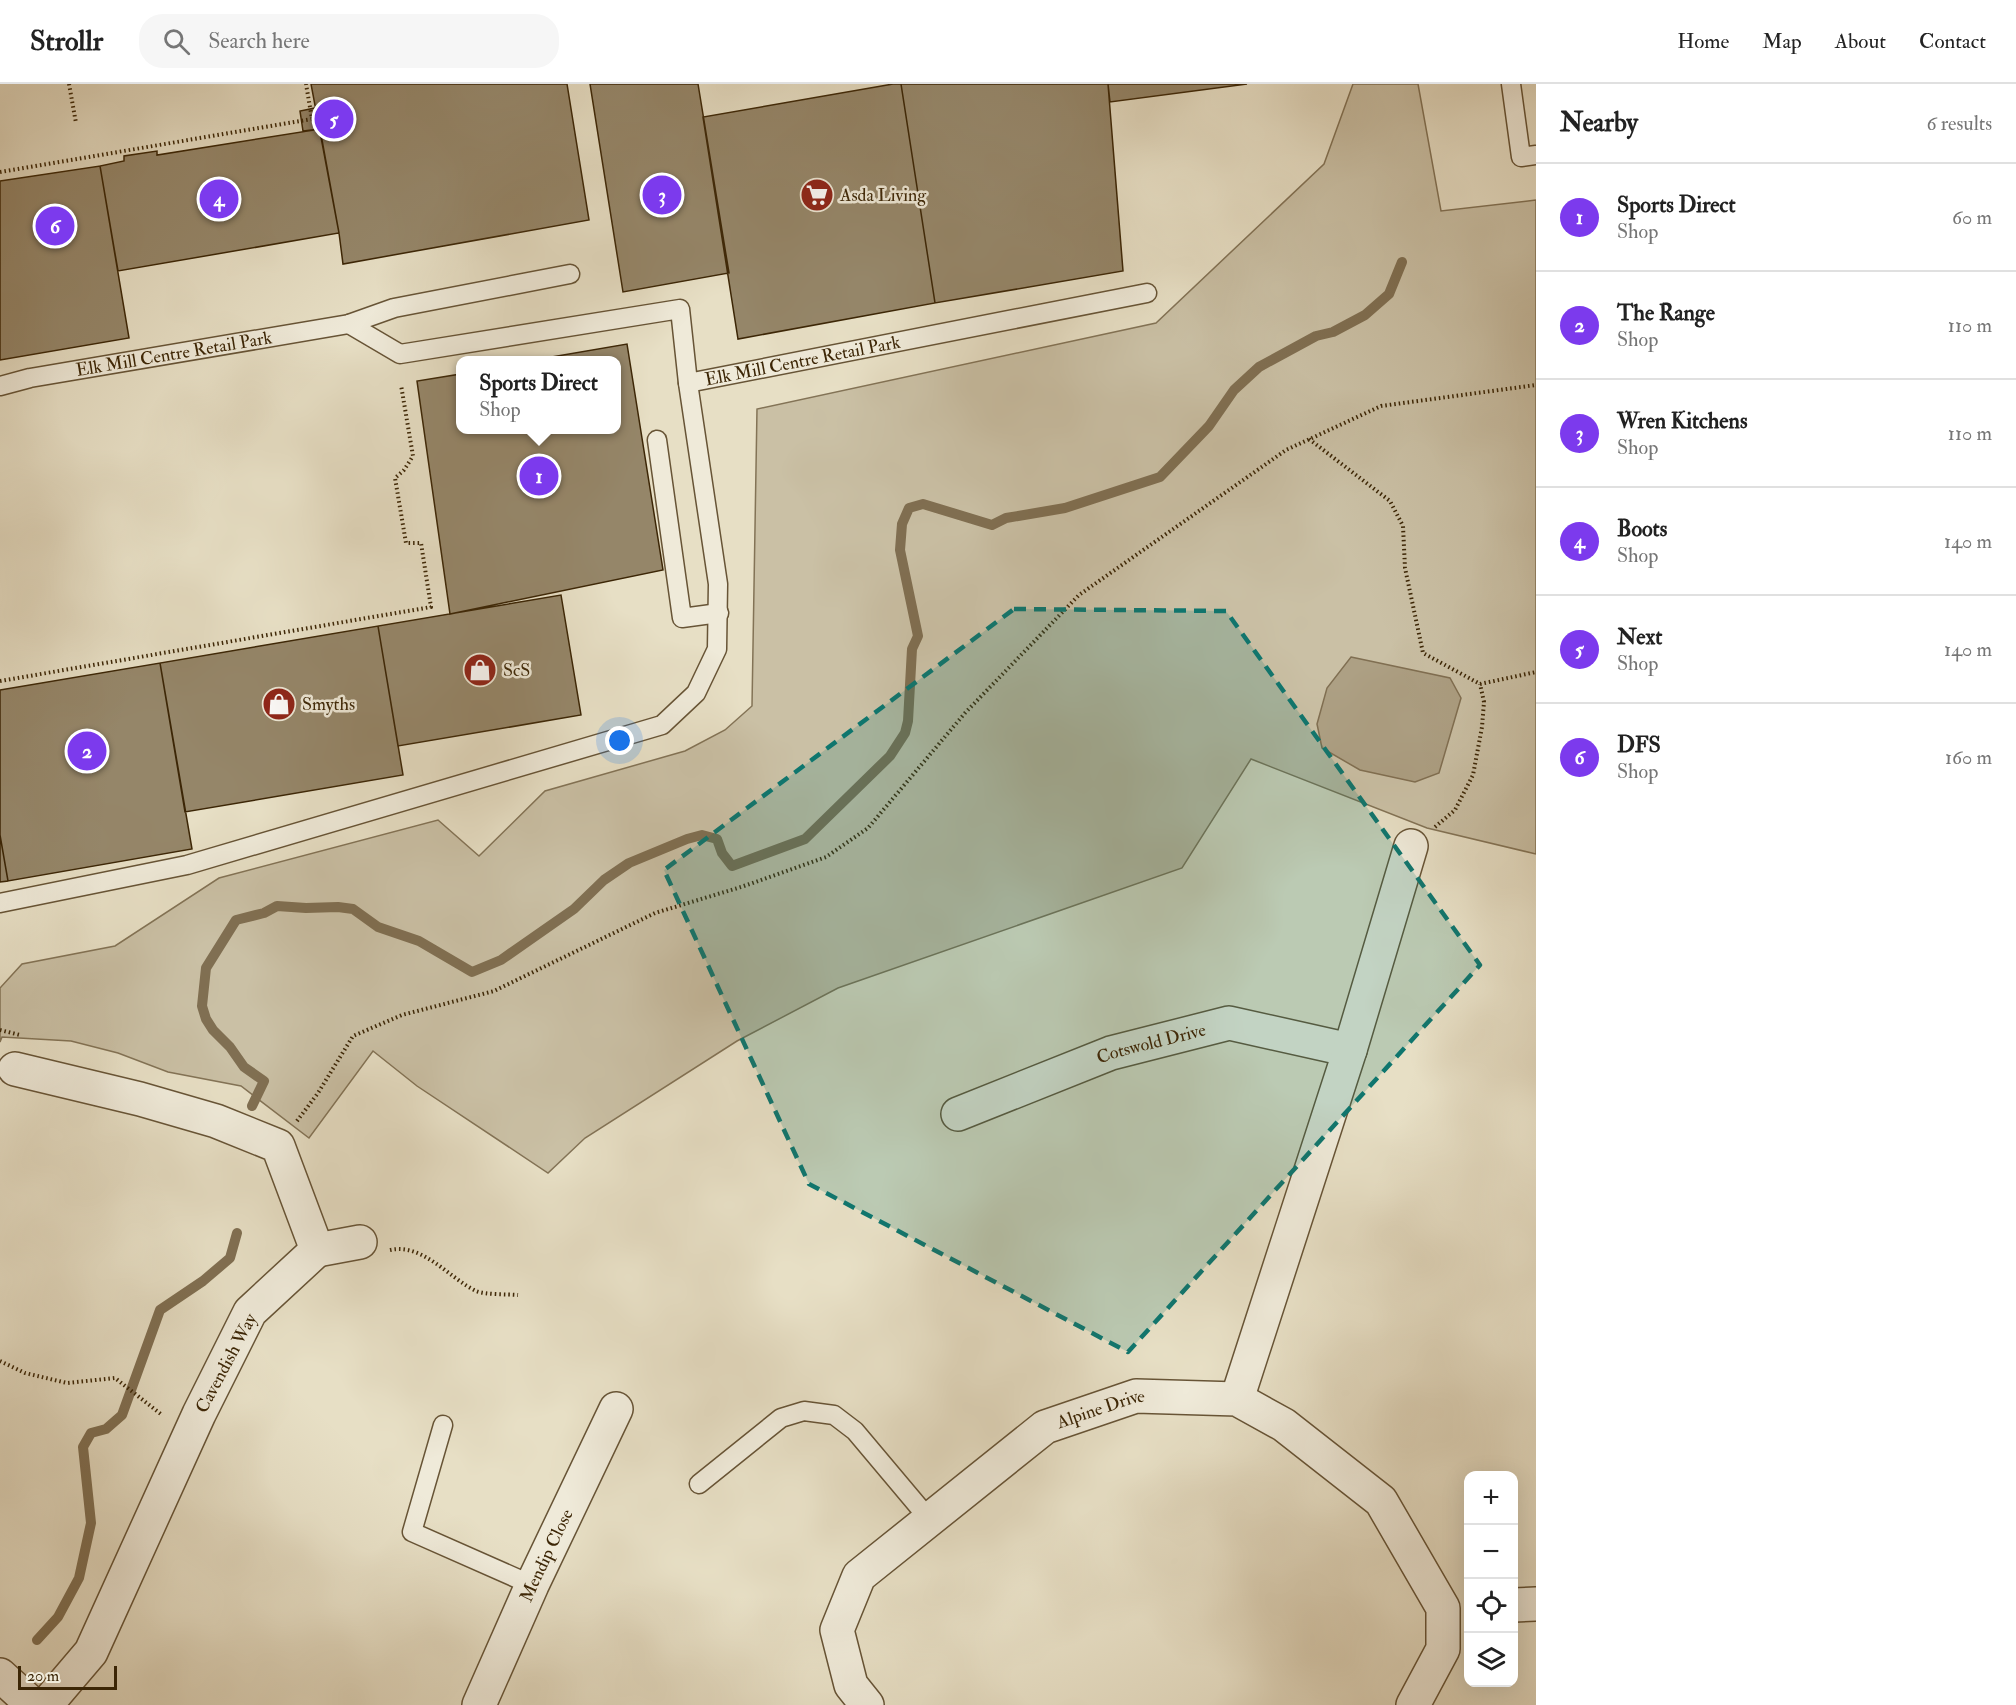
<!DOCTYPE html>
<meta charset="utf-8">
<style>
:root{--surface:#fff;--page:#f6f6f6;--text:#222;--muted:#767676;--line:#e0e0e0;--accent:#7c3aed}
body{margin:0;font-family:"IM FELL Double Pica",serif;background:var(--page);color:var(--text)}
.controls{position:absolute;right:18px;bottom:18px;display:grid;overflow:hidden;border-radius:12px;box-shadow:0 6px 24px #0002}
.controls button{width:54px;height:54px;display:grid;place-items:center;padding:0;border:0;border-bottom:2px solid var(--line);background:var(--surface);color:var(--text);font:30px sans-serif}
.scale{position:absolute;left:18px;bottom:15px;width:99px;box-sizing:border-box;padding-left:6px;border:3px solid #3c2606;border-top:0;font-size:16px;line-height:21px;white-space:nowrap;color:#3c2606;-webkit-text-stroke:4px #efead9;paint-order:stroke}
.you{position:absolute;left:620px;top:657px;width:21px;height:21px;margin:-15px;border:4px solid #fff;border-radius:50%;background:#1a73e8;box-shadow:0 0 0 9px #1a73e833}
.badge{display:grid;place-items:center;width:39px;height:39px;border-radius:50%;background:var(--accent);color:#fff;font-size:20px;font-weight:700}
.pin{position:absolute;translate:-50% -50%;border:3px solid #fff;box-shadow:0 2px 6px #0006}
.popup{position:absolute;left:456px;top:272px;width:165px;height:78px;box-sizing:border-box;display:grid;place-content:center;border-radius:12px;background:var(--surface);filter:drop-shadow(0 2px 4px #0005);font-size:20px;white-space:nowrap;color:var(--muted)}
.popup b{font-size:22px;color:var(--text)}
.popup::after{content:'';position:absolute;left:50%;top:100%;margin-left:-12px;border:12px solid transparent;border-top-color:var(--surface)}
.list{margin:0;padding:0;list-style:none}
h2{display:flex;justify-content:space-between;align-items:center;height:78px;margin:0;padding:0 24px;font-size:26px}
h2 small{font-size:20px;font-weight:400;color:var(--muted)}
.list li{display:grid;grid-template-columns:39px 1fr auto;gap:18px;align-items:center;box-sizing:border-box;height:108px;padding:0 24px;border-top:2px solid var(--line)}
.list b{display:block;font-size:22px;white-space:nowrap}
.list p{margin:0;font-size:20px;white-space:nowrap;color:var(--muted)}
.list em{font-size:20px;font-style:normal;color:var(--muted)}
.icon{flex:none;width:33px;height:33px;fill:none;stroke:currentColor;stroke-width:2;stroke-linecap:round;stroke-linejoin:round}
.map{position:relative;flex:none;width:1536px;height:1621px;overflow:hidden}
header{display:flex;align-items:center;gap:36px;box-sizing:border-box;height:84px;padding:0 30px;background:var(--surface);border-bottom:2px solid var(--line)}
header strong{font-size:28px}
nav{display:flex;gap:33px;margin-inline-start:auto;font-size:21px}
.search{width:420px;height:54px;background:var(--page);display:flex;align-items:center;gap:15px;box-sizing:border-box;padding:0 21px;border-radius:24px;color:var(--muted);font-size:22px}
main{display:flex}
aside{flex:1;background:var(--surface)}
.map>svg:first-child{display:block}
.green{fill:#cac0a5;stroke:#837356;stroke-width:1.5}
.water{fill:#ada084;stroke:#806f52;stroke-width:1.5}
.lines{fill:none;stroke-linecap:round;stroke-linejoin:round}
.stream{stroke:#806f52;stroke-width:10}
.building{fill:#958669;stroke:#3c2606;stroke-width:1.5}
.service-casing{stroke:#675436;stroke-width:21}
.minor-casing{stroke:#675436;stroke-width:36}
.path{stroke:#3c2606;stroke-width:4;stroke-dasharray:1.5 3;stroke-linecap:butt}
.service{stroke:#efead9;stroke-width:18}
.minor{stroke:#efead9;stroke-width:33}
.marked{fill:#0f766e;fill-opacity:0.2;stroke:#0f766e;stroke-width:4.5;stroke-dasharray:12 8;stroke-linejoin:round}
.labels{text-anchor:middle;stroke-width:5;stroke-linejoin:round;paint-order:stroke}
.poi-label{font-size:18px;fill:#3c2606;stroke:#efead9;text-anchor:start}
.street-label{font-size:18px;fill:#3c2606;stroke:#efead9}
</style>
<header>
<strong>Strollr</strong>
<div class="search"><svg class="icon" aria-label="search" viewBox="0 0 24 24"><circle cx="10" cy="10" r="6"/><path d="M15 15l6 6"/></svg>Search here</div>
<nav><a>Home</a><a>Map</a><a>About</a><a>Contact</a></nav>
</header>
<main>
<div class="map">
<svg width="1536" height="1621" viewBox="0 0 1536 1621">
<rect width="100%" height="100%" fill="#e7dfc5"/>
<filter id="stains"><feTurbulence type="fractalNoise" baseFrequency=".00333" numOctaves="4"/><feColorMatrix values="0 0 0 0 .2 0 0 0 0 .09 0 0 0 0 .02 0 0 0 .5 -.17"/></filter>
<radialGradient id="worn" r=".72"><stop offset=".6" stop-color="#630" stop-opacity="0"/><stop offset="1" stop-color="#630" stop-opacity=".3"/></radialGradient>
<path class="green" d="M1353,0H1418L1441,127L1536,116V770L1427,744L1251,675L1182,784L838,904L737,957L585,1054L548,1089L417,1002L373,967L309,1054L241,1002L168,988L118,969L71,957L2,953L0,958V904L22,880L115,862L219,794L438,736L479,772L545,707L685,667L725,646L752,622L757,325L1156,239L1324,80Z"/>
<path class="water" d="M1351,573L1450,594L1461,614L1439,689L1415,698L1360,686L1322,664L1317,640L1327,604Z"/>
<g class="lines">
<path class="stream" d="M252,1022L264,997L244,983L230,963L213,946L206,935L202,922L206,884L236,836L264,829L277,822L306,824L338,823L353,825L378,843L419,857L472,888L501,876L574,825L604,796L629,779L687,755L702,751L717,755L722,769L732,782L805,755L890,672L905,649L908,637L912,565L918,552L900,466L902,440L909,424L923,420L992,441L1006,434L1065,424L1160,393L1209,342L1234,306L1259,283L1316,252L1333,248L1365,231L1389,210L1402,178
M37,1556L58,1533L79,1494L91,1439L83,1363L91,1349L106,1345L122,1331L160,1226L203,1197L230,1174L237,1149"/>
</g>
<path class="building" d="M311,0H567L589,136L343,180L339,149Z
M590,0H698L729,189L623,208Z
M893,0H901L935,219L738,255L703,33Z
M901,0H1108L1123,187L935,219Z
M1108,0H1247L1110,18Z
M315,24L320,45L303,47L300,27Z
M320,45L339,149L118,187L100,82L124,77V72L157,67V71Z
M100,82L129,254L0,276V97Z
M627,260L663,486L450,530L417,297L461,290V346H617V276H534Z
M561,511L581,631L398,662L378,542Z
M378,542L403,691L185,728L160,579Z
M160,579L192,765L8,797L0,751V606Z
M0,751L8,797L0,798Z"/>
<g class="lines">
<g class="service-casing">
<g id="service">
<path d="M1511,0L1521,73L1536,71"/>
<path id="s1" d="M349,240L400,270L680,225L688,299L1147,209"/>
<path id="s2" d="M0,302L30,294L349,240L394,224L570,190"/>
<path d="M657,356L682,534L719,529"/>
<path d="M0,819L187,781L662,641L696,609L717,565L718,500L688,299"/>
<path d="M443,1341L412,1448L532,1501"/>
<path d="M699,1400L781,1334L804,1327L834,1331L855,1347L929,1435"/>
</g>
</g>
<g class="minor-casing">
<g id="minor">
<path d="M15,985L140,1015L216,1037L278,1062L317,1166L250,1228L199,1330L91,1568L46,1621"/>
<path id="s3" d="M958,1030L1111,969L1229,939L1350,966"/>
<path d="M317,1166L360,1158"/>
<path d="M1237,1315L1350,966L1411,762"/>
<path d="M1514,1521L1536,1520"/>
<path d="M0,1591L33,1621"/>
<path id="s4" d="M479,1621L532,1501L616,1325"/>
<path id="s5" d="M867,1621L851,1601L837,1546L859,1492L1045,1343L1136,1312L1237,1315L1284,1341L1381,1417L1443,1524V1565L1413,1621"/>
</g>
</g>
<path class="path" d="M69,0L76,39
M0,88L312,35L306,0
M1309,355L1390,417L1403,442L1405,484L1423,569L1480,600L1536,588
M0,597L431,523L421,459H406L395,394L404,386L413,372L401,301
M1435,743L1455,726L1473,691L1482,643L1484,618L1480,600
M0,946L20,951
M297,1037L318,1009L353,952L402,931L494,907L655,829L741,803L826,773L868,744L965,629L1079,511L1286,366L1381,322L1536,301
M390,1166C423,1159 449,1194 476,1207C486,1211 507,1210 518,1211
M0,1277L25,1289L67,1299L115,1294L162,1331"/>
<use href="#service" class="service"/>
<use href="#minor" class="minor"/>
</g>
<path class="marked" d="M1014,525L1226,527L1480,881L1128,1268L809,1100L664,786Z"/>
<defs>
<g id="supermarket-disc" transform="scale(1.725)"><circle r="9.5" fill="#8f2418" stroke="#efead9"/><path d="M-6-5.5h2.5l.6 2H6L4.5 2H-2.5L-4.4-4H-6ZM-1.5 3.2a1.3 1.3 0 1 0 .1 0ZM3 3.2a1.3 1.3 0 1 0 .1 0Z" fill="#fff"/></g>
<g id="shop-disc" transform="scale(1.725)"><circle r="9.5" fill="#8f2418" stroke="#efead9"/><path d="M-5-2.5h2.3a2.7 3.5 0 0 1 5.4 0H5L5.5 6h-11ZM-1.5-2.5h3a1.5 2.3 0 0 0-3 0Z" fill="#fff"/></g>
</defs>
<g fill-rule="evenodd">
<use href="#supermarket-disc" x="817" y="111"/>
<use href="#shop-disc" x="480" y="586"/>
<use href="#shop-disc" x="279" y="620"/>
</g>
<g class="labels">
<g class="poi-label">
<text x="840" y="117">Asda Living</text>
<text x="503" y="592">ScS</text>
<text x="302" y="626">Smyths</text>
</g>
<g class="street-label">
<text dy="6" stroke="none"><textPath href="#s2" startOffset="177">Elk Mill Centre Retail Park</textPath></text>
<text dy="6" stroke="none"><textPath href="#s1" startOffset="534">Elk Mill Centre Retail Park</textPath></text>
<text dy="6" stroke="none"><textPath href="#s3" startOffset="206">Cotswold Drive</textPath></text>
<text transform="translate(226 1279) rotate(-62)" y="6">Cavendish Way</text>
<text dy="6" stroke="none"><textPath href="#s5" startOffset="438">Alpine Drive</textPath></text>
<text dy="6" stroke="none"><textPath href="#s4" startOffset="164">Mendip Close</textPath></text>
</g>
</g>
<rect width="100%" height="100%" filter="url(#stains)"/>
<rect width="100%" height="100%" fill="url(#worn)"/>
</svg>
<div class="controls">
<button>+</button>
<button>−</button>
<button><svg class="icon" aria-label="locate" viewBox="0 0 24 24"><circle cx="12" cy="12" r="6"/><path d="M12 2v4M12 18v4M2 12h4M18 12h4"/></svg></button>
<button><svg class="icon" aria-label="layers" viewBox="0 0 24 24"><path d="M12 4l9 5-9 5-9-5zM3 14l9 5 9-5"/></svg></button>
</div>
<div class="scale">20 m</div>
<div class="you"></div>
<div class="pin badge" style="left:539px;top:392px">1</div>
<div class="popup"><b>Sports Direct</b>Shop</div>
<div class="pin badge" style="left:87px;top:667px">2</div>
<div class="pin badge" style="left:662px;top:111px">3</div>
<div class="pin badge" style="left:219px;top:115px">4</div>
<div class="pin badge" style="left:334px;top:35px">5</div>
<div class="pin badge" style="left:55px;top:142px">6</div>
</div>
<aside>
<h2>Nearby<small>6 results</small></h2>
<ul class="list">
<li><span class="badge">1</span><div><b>Sports Direct</b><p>Shop</p></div><em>60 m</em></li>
<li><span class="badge">2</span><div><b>The Range</b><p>Shop</p></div><em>110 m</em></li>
<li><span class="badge">3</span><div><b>Wren Kitchens</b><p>Shop</p></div><em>110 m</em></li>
<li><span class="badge">4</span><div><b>Boots</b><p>Shop</p></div><em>140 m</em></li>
<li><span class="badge">5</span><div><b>Next</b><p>Shop</p></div><em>140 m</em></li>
<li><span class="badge">6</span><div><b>DFS</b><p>Shop</p></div><em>160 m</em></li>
</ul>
</aside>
</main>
